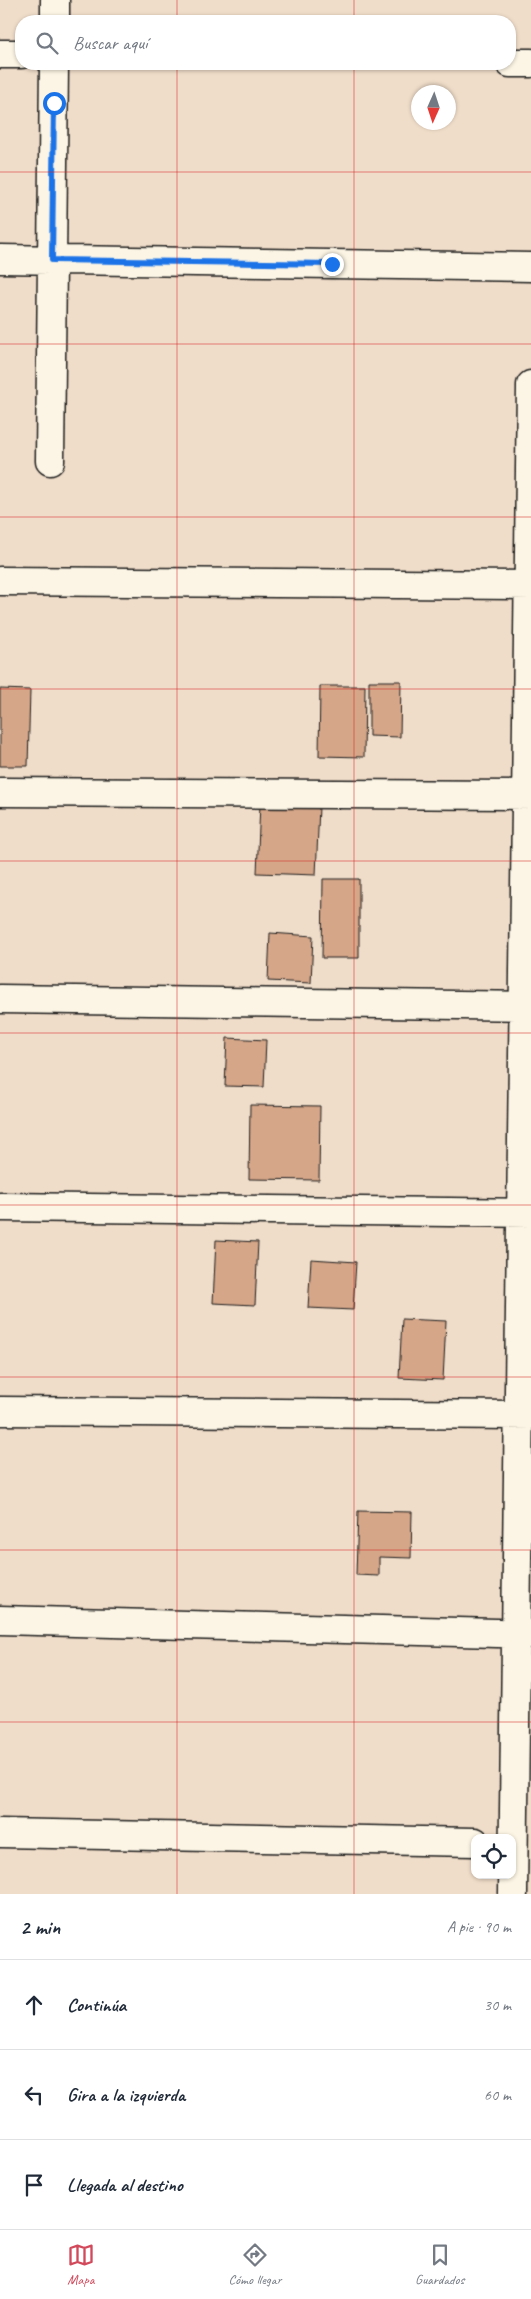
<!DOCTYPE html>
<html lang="es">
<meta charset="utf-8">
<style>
:root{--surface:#fff;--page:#f6f6f7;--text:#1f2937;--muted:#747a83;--line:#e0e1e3;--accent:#d1495b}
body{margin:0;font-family:Caveat,sans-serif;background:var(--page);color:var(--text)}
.controls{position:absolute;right:15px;bottom:15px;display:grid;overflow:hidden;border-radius:10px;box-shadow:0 1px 4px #0004}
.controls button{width:45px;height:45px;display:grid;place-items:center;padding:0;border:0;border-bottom:1px solid var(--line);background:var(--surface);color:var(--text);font:25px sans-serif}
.compass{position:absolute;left:411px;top:85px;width:45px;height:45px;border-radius:50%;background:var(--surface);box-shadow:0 1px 4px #0004;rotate:183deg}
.stop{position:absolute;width:15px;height:15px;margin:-11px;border:4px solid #1a73e8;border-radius:50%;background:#fff}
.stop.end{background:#1a73e8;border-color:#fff;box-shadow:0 1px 5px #0008}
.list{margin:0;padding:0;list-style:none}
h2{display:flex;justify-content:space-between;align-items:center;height:65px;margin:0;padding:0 20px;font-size:21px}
h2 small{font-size:16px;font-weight:400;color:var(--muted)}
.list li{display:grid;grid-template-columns:32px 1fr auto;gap:15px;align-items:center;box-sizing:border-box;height:90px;padding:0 20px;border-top:1px solid var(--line)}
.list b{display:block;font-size:19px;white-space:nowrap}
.list em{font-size:16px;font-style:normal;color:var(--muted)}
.icon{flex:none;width:28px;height:28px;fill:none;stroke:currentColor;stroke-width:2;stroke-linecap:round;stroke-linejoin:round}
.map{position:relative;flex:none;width:531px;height:1894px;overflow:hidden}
.search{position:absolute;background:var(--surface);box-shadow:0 1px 4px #0004;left:15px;right:15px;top:15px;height:55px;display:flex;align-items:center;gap:12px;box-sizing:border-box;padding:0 18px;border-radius:20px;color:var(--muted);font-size:19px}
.sheet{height:335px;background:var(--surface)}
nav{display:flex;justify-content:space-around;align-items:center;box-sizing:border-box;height:70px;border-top:1px solid var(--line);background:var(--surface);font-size:14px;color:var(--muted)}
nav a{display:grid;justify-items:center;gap:2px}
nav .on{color:var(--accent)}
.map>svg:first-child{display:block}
.building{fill:#d5a688;stroke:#1c1c1c}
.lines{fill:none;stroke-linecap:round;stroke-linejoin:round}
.minor-casing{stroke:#1c1c1c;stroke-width:31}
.minor{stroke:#fcf5e5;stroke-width:28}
.route{stroke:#1a73e8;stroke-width:6}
.grid{fill:none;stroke:#d62828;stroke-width:1;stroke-opacity:0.55}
</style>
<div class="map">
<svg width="531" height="1894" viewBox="0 0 531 1894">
<rect width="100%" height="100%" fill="#f0ddc9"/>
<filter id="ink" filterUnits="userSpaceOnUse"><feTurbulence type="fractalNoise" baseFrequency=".02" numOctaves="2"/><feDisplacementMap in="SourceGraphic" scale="10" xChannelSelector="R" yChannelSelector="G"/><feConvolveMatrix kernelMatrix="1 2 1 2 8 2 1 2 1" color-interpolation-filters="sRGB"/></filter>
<g filter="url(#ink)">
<path class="building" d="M369,681H401L400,737L369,736Z
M320,686H365L364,757L319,756Z
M0,689L30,690L28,766H0Z
M260,804L319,807L316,875L257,873Z
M323,879H359V958H322Z
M270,933L313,936L311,983L268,981Z
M227,1038L266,1040L264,1087L225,1086Z
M250,1105L320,1106L319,1180L249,1179Z
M216,1240L258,1242L255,1305L213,1303Z
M311,1259L356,1262L353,1310L308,1308Z
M402,1319L446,1321L443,1380L399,1378Z
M358,1511L412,1512L411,1558L379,1557V1576L356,1575Z"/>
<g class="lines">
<g class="minor-casing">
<path id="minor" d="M55,21V0
M0,54H21
M510,63H531
M0,259L531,267
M50,461L54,64
M0,581L531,585
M0,792L531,795
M0,999L531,1006
M0,1207L531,1213
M0,1411L531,1415
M0,1620L531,1634
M0,1833L475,1842
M513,1894L531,385"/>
</g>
<use href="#minor" class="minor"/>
</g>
</g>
<g class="lines" filter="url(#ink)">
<path class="route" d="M54,103L52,260L332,264"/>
</g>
<path class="grid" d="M177,0V21M354,0V21M177,64V1894M354,64V1894M0,172H531M0,344H531M0,517H531M0,689H531M0,861H531M0,1033H531M0,1205H531M0,1377H531M0,1550H531M0,1722H531"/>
</svg>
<div class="controls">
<button><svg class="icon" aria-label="locate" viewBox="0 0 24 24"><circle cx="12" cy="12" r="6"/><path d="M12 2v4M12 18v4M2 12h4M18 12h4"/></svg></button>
</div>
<svg class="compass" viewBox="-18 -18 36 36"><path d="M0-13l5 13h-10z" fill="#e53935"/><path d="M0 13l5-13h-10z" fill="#747a83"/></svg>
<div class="stop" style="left:54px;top:103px"></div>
<div class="stop end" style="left:332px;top:264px"></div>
<div class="search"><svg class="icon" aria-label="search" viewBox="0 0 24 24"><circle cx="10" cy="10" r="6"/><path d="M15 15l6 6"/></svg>Buscar aquí</div>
</div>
<section class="sheet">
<h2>2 min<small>A pie · 90 m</small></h2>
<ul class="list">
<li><svg class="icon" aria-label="ahead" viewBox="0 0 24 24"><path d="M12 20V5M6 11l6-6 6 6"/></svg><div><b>Continúa</b></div><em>30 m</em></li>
<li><svg class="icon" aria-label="left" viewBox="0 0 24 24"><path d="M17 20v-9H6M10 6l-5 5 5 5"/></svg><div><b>Gira a la izquierda</b></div><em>60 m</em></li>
<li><svg class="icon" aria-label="arrive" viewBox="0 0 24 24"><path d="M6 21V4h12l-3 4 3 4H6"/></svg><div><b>Llegada al destino</b></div></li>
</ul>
</section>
<nav>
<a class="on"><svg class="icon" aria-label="map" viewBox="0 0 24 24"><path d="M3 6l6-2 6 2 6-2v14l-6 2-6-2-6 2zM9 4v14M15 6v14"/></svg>Mapa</a>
<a><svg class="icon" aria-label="directions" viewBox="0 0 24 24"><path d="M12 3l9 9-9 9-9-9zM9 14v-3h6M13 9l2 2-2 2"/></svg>Cómo llegar</a>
<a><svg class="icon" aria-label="saved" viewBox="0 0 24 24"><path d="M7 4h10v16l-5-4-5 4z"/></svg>Guardados</a>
</nav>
